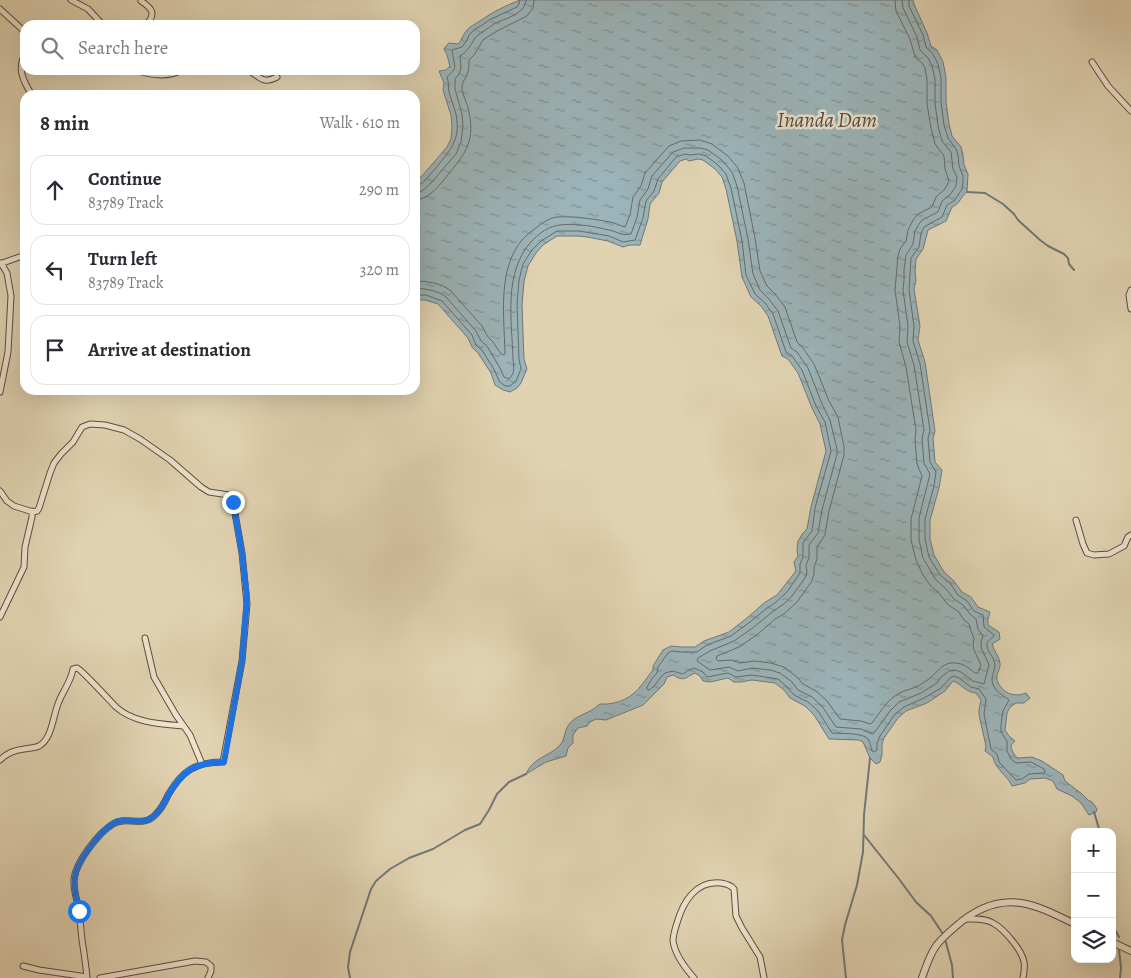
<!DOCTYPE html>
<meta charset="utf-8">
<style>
:root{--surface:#fff;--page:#f2f2f3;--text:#2b2b33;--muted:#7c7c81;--line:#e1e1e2}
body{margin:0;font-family:Alegreya,serif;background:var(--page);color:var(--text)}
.controls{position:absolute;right:15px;bottom:15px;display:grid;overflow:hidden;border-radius:10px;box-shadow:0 5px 20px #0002}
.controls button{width:45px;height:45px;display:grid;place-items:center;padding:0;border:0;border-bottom:1px solid var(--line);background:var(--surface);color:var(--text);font:25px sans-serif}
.stop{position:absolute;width:15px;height:15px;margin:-11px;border:4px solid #1a73e8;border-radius:50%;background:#fff}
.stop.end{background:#1a73e8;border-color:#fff;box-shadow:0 1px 5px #0008}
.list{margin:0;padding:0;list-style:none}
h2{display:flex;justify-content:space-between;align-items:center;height:65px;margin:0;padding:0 20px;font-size:21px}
h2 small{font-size:16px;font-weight:400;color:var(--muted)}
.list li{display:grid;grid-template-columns:32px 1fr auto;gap:15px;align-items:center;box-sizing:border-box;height:70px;margin:0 10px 10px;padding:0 10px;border:1px solid var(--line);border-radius:15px}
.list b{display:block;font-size:19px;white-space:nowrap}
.list p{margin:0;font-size:16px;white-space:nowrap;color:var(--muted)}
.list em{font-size:16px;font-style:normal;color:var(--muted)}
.icon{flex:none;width:28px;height:28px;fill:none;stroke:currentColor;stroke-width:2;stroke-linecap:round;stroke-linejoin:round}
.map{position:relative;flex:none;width:1131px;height:978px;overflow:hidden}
.search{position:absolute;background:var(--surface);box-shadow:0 5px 20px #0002;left:20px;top:20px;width:400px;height:55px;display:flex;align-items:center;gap:12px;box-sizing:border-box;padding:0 18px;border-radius:15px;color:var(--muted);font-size:19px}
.panel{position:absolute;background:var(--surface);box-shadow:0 5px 20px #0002;left:20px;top:90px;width:400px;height:305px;border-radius:15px}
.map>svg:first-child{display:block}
.water{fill:url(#water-ripples);stroke:#727877}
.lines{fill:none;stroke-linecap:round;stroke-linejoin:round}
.shore{stroke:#686a67;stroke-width:1}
.stream{stroke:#727877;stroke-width:2}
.minor-casing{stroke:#5f4c3c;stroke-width:7}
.tertiary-casing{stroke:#5f4c3c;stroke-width:8}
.minor{stroke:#ece2cd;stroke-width:5}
.tertiary{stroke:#ece2cd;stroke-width:6}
.route{stroke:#1a73e8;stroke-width:6}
.labels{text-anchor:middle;stroke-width:5;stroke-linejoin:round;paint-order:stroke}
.water-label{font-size:21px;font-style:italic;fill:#534c46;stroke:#ece2cd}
</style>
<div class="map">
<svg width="1131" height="978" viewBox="0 0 1131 978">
<defs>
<pattern id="water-ripples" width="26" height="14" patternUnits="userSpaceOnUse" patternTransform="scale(1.25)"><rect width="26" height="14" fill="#9bb4b9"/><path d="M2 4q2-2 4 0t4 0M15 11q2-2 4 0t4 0" fill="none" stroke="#7f9295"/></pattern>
</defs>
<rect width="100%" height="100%" fill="#e1d3b2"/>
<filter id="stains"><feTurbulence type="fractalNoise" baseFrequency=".004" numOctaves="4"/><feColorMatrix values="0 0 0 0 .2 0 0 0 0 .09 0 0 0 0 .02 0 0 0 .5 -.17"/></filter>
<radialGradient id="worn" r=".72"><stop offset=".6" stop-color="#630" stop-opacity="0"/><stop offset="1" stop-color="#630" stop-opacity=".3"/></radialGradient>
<path class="water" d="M520,0H913L914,4L927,33L931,46L937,50L943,62L946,77V102L949,124L952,136L961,147L963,155L964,165L968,174L967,192C959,198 962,202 952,207L946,221L928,230L923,249L916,259L915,271L916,280L914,289L920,326L918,340L925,362L935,431L933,438L935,462L942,470L939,488L930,520V539L934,555L944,572L953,580L962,592L971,597L978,607L990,612L988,619V625L999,632L1000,639L992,644C994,651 999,656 1000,663C1001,669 996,673 997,679C997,681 999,684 1000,686C1007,695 1016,697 1026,693L1030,698L1024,703H1016L1010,707L1007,713L1005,730L1009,736L1015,741L1011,745C1011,750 1014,755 1018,758L1032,757L1042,761L1063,775L1065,781L1082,794L1088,800L1092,802L1097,809L1096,812L1089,815L1081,803L1072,796L1057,789L1053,781L1045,778L1030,779L1025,783L1012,786C1007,775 995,769 993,757L985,751L986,746L979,715V710L981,700L976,693C965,692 963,685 953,681L945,691L927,703L906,711L898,718L884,738L882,744V755L880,762L876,764L870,758L863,742L859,740L829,739L814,715L805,706L790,698L784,690L775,683L752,680L741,682H734L728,678L710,682L703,681L700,676L695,673C684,678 685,682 673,675L667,677L664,684L643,705L606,720L596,719L590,722L587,726L578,728L573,735V743L568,748L566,756L546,762L526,774C534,756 550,757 561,744C565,739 564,731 568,726C572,718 583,715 590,711C594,709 597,706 600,704C617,705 633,698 643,683C647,679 649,674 653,670V666L663,650L671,646L681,647H695L704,641L729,632L747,618L764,603L777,595L796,571L794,562L798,556L797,550L798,541L803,533L807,529L811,507L826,451L820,424L812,408L798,373L788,359L782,356L768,316L761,306L751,297L742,277L737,241L726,189L722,177L715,169L703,160L698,159L689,161L686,159L680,161L662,182L659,193L650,204L648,219L640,245H630L623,247L608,241L587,237L578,236H557L543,245L536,253L528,266L524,281L522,305L524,359L527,369L521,383L517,388L510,392L503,390L495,385L491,373L478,353L472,347L468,338L438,304L425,300H415V182L422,176L447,147L451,139L452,126L451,115L443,90L444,83L439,71L446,70L450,66L447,55L444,49L446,46L449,43L458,44C462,40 463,34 467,30C471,26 475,24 480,21C494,11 505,6 520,0Z"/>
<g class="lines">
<path class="shore" d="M415,186C424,185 429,175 435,169C450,150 461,141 456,114C454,107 451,99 449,92C448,87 449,82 447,77L453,71L455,67L452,50L462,47L467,40L469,35L475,29L481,26L489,20L517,7L519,4L520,0
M415,192L422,191L431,183L456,154L461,142L463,126L462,114L455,89V79L459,74L461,68L460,56C468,51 470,46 475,38C476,36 490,27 494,24C505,18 525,15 526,0
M415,200C428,199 435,190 443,181C462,157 476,145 469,112C468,104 463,97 462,89C461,82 467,78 468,71C469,68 469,64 469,60L474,55L483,40L497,31L527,16L533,8L534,0
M415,281C427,281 440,283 450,290L482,326L488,337L493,342L501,354L504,355L505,353C504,311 495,254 536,228C542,223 549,218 557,217C575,216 593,219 610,222C616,223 620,226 625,227L630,215L633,197L641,186L645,173L669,146L681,141L700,140L712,144L728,156L738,168L744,183L755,238L760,271L767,286L775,294L785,307L797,342L803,348L814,364L829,401L838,417L844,447V455L829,511L825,535L817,547V559L814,567V573L812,581L797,602L784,614L775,619L758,634L739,647L717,656L716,659L718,661L731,660L740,663L754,661L771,663L784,667L797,677L803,684L816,691L827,701L840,719L861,721L870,724L872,723C879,714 885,703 895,696C901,691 909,690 916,687C921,685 925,681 929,679C937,673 941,664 951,663C961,662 968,667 975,673H978L981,665L974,650L973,645L974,638L971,631L969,624L964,620L958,611L948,605L939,593L930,585L923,575L916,560L911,540V519L922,476L917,464L915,439L916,430L906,367L899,342L900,326L895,290L898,256L900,249L906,241L908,230L913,220L918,214L932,207L936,197L945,189L949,181L945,169L944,156L935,144L931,128L927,104V80L925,68L922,63L916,58L914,53L910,39L896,11L895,0
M415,288C426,289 437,290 446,297L476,331L481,341L487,346L500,368L504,377L509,379C515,373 514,368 513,359C512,321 503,273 531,242C546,226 557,223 579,225C589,225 599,228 609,230C619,232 620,236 631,234L637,217L640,200L648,189L652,176L673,152L684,148H700L708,150L723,161L732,172L737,186L748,239L753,274L760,290L769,299L778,311L791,348L797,352L808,368L822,404L830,420L837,449V454L822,510L818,533L809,545V558L806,565L807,572L805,578L792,596L785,603L771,613L754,627L734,641L710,651L698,658L697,661L710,670L729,667L738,671L752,668L770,670L780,673L792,682L798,690L812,697L822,706L836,727L861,729L872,734L874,733L890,711L899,702L921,693L937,683L941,677L949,671L955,670L961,672L973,681L984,684L989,665L981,647V642L983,636L978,629L976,619L970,614L963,605L954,599L945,588L936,580L923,558L919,540V518L930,474L924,463L922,439L924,430L914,365L907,342L908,326L903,290L904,280V270L906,255L913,244L915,231L919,224L922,220L938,212L942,201L950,195L956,186L957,177L953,169L951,152L942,141L938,126L935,103V79L932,66L928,58L920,50L917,37L903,8L902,0
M415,295H426L442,301L472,335L476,345L482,350L495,371L499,381L505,386H510L516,381L521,369L519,359L517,304L519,280L523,264L532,250L541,241L557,231H579L609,236L623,242L635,240L643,218L646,201L654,191L658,179L676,157L685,154L690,155L699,154L706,156L718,165L726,174L731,188L742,241L746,275L755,294L765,303L773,314L786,352L792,356L802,370L816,406L825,422L831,451L815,508L812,531L803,543V557L800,564V573L787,592L775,603L767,608L750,622L731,636L707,645L697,652H680L672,651L668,653L658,667L657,673L653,677L647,687V689L649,690C656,686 659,678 665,673L673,671C688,676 681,673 694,668L703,672L707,677L728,673L736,677L752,675L778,679L787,687L794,695L808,702L818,711L832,733C840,734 862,732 868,739C870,742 871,747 872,751L874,752L877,750V743L880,736L895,714L904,707L924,698L941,688L951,677L954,676L959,678L971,687L979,689L986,699L984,714L991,749L997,754L999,762L1016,780L1022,779L1029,774L1044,773L1045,771L1044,769L1031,762L1016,763L1011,759L1007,751V741L1001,732V725L1003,711L1009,700C1004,696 998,693 994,687C989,678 995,673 995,664C994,657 988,653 987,646C986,641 990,640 993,637L994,635L984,627L983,615L974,611L967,601L958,595L950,583L940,575L929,557L925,539V519L934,486L936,472L930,462L928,438L930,430L920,364L913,341L914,326L909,290L911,258L919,247L921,233L924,227L942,217L947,205L955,200L962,189L963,181V176L959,166L958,155L956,149L948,138L944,125L941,102V78L938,64L933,54L926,47L923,35L909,6V0"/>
<path class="stream" d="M967,192L985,193L1003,204L1014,214L1018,220L1040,240L1048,246L1064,254L1068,258L1069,264L1074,270
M1094,812L1100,832
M864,835L899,879L916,902L931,916L943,934
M1112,924L1119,937
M945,939L952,965L953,978
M1119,950L1121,968L1120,978
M350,978L348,967L350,952L371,889L376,881L390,869L409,858L433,849L465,830L480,824L489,810L497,794L509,782L526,774
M846,978L842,940L845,925L857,885L863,852L864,815L870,758"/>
<g class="minor-casing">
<path id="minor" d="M71,0L88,9L103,25
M141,1C153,9 156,14 146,25
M0,9L25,32
M25,54C17,69 23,81 32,95
M1092,62L1108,86L1131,111
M135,70C151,75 166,78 182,70
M247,70C261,76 261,85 277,77
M0,264L25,255
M1131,290L1129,295L1131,309
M0,392L8,352L11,296L7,273L1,263
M0,491L7,501L14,506L33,512L37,511L39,508L50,473L54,463L61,454L73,442L82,427L90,424L105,425L124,430L140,439L170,460L201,487L209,492L229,495L232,498L233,502L242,553L247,604L242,661L223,762C195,762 182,771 168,795C165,802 161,809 156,814C143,829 127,815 113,824C98,833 76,862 74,879C73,889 77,900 79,910C80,920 81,930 82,940C84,953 86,965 87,978
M1076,520L1083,544L1087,553L1094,555L1109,554L1124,546L1128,537L1131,535
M0,617L24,567L25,547L32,517V511
M145,638L154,677L176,715L190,735L202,764
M0,760C7,753 15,750 24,749C29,748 35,748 39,746C52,739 53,716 58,704C62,692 71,682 73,669C74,669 75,668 77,668C81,669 110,701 116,707C134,723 160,724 183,726
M966,919C974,919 985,918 993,923C1004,929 1022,950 1024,962C1025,967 1024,973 1023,978
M23,966L39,970L87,977
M100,978L195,961L206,962L211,966V971L208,978
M694,978C686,969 675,954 673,941C673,935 675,929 677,923C683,902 696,880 721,883C727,884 731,885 734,889L736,916L742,928L760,957L764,978"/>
</g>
<g class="tertiary-casing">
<path id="tertiary" d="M1112,942L1131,951
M922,978C926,967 929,956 936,946C941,939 948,933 955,927C974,910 995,899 1021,903C1040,906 1058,916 1075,924"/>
</g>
<use href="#minor" class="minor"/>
<use href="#tertiary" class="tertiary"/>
</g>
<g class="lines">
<path class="route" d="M79,911C77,900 73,888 75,877C77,861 104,825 119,821C131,819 142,825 153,817C159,813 163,805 166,799C181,773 192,762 224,762L242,661L247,598L242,553L233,502"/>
</g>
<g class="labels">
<g class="water-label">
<text x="827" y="127">Inanda Dam</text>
</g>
</g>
<rect width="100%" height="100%" filter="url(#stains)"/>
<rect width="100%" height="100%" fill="url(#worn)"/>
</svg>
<div class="controls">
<button>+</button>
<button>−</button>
<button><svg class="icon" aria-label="layers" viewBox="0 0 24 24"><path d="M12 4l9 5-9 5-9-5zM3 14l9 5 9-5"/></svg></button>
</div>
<div class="stop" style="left:79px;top:911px"></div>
<div class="stop end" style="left:233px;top:502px"></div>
<div class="search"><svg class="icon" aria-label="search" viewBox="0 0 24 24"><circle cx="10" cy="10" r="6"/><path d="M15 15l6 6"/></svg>Search here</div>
<section class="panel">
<h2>8 min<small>Walk · 610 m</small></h2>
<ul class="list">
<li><svg class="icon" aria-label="ahead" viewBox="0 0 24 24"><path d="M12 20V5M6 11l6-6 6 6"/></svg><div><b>Continue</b><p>83789 Track</p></div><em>290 m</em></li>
<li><svg class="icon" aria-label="left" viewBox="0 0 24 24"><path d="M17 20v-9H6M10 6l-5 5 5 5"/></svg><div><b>Turn left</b><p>83789 Track</p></div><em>320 m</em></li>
<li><svg class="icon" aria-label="arrive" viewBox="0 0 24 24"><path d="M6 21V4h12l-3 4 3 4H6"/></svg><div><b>Arrive at destination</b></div></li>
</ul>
</section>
</div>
